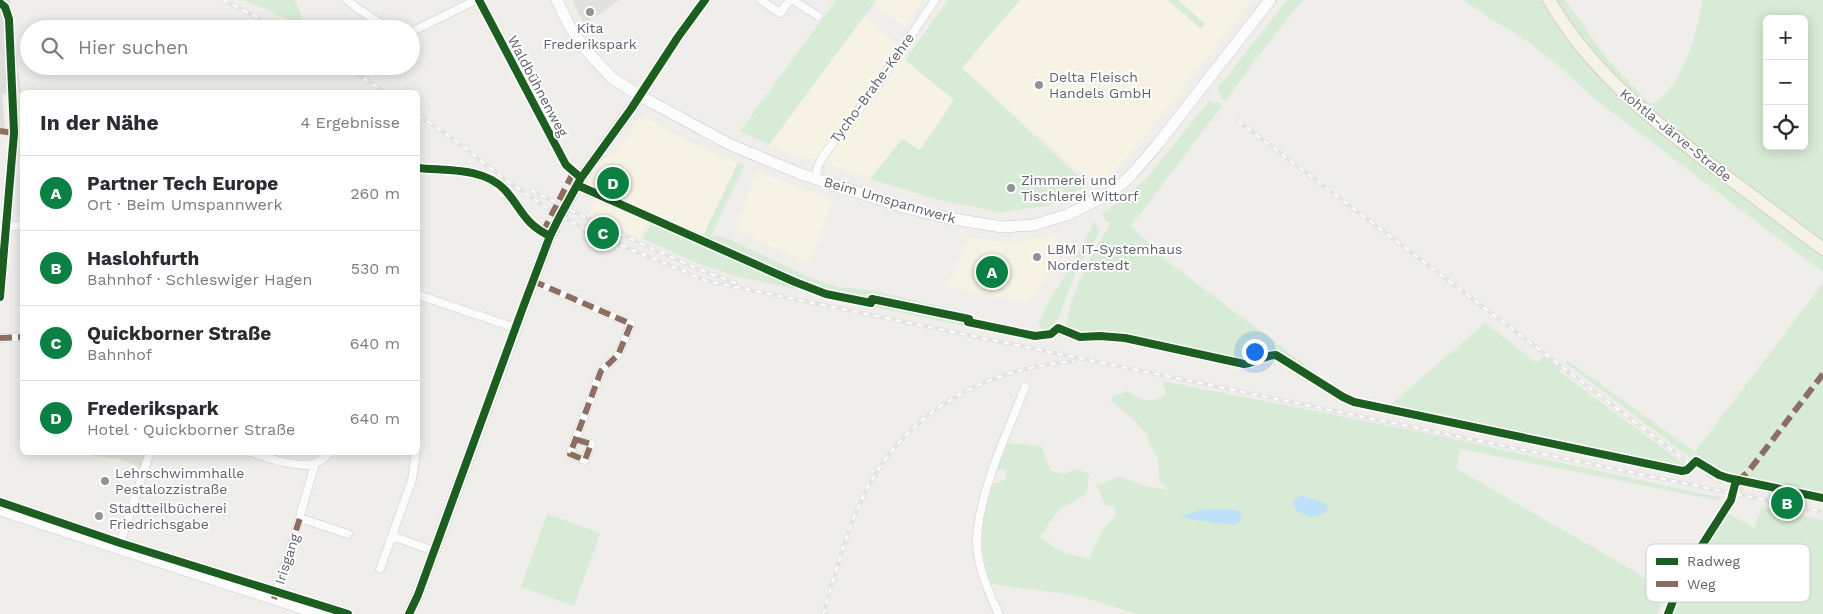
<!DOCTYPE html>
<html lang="de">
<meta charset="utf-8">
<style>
:root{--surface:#fff;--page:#f7f7f7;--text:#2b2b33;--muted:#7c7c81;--line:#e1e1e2;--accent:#0b8043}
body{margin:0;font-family:"Work Sans",sans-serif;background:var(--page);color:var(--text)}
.controls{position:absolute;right:15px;top:15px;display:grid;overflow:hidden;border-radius:8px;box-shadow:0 2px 12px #0003}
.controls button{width:45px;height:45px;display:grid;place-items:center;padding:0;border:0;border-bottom:1px solid var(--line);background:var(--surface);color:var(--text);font:25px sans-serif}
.you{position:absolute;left:1254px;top:351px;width:18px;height:18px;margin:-12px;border:4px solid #fff;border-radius:50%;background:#1a73e8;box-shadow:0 0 0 8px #1a73e833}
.badge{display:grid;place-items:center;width:32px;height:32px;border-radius:50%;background:var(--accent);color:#fff;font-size:16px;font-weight:700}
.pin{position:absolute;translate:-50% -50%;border:2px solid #fff;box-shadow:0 1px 5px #0006}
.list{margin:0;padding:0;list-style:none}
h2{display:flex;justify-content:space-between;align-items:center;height:65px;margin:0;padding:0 20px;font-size:21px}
h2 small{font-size:16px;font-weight:400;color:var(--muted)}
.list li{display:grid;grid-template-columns:32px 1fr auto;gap:15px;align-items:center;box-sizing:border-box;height:75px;padding:0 20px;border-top:1px solid var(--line)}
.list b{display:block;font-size:19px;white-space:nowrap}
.list p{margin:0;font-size:16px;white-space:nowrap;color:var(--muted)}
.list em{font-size:16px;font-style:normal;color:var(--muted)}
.icon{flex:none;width:28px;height:28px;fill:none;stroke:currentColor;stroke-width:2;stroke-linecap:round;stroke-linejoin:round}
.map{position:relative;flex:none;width:1823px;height:614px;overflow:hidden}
.search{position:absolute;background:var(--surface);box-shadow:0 2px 12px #0003;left:20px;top:20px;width:400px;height:55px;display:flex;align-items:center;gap:12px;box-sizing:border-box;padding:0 18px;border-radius:28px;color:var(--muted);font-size:19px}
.panel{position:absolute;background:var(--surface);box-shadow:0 2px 12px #0003;left:20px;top:90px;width:400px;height:365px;border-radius:8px}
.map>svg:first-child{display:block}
.commercial{fill:#f7f3e4}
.industrial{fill:#dfddda}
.education{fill:#e2e0da}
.green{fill:#d8ebd6;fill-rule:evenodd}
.water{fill:#bfe0f9}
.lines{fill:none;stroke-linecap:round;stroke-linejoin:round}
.street-casing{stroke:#cbcccc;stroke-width:9}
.secondary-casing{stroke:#cacacb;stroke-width:12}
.primary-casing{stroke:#d7ceb8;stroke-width:14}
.street{stroke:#fdfcfc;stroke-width:8}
.secondary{stroke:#fdfcfc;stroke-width:11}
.primary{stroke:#f4f2e9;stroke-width:12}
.rail-casing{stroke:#e4e4e4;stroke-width:4}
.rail{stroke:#fff;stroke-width:2;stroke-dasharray:5.5;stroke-linecap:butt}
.quiet{stroke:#8d6e63;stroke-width:6;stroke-dasharray:12 6;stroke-linecap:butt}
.cycleway-casing{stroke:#fff;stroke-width:11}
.cycleway{stroke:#1b5e20;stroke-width:8}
.poi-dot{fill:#919496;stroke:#fff;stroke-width:2}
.labels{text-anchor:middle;stroke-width:4;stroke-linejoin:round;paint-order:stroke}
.poi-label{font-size:14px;fill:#5f6368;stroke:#fff;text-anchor:start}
.street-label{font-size:14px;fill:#5f6368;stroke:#fff}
.key{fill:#fff;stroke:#cfd0d2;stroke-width:1}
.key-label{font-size:14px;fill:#5f6368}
</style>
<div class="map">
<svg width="1823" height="614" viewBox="0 0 1823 614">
<rect width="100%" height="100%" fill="#efeeea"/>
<path class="commercial" d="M876,0H924L905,27L873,4Z
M948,0H1252L1134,151L1111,174L1095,185L924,35Z
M865,16L895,42L905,60L954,100L920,150L902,139L870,179L813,159L798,158L769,145Z
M646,117L684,140L738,163L702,238L650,216L640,238L588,215L598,192L585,186L592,170L602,161L615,154L639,120Z
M757,171L833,200L810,263L774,248L735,228Z
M1056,235L1059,256L1029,303L947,287L970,237L991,241L1017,242Z"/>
<path class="industrial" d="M0,0H10L21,92L2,94L5,133L0,132Z"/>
<path class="education" d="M572,0H620L584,24Z
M83,453H150L145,469L119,459L93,456Z"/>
<path class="green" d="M245,0H295L306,28Z
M836,0H876L769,145L740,131Z
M948,0H1020L962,68L1088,185L1047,206L999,212L939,200L870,179L902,139L920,150L954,100L905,60Z
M1168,0H1178L1205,24L1201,29Z
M1287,0H1303L1275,34L1225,101L1221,97L1218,88Z
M1464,0H1545L1583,56L1823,254V272L1592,97C1570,76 1548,55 1522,38C1502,25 1482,14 1464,0Z
M1556,0H1565L1609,61L1648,102L1653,104C1674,90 1687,61 1694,38C1698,25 1700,12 1703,0H1823V244L1694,147L1623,88L1576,31ZM1767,19H1804V146H1767Z
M1210,100L1215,104L1217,102L1222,106L1131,226L1167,261L1349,398L1389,406L1485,323L1537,363L1543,356L1561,369L1560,372L1688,467L1681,469L1353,400L1347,398L1284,356L1275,353L1252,361L1242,362L1127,337L1080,335L1074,334L1077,329L1072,326L1069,331L1066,324C1076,283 1088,260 1111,224L1106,221L1102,214L1128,194L1146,179Z
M738,163L744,166L711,236L722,237L731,240L811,278L837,287L870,290L948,308L941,311L875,298L868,305L735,276L694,262L643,239L650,225L654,222L700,242Z
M1094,221L1100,231L1076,271L1059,317L1048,331L1043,332L1038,322C1043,318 1044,310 1048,303C1064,276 1082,251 1094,221Z
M1823,283V501L1725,476L1697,460H1693L1566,363L1568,361L1695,452Z
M874,300L967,319L965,326L873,307Z
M1162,381L1426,433L1722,498L1717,500L1460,449L1457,469L1667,590L1657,614H1138L1075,595L991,584C977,546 981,522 993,484L1006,479V470H997L1008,443L1041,446L1051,471L1065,474L1077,469L1089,474L1087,493L1058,511L1039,537L1064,553L1089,559L1103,529L1116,515L1114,506L1105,505L1097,486L1119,476L1144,486L1169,490L1160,482L1158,457L1149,444L1148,436L1136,422L1111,401L1113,396L1128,391C1140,400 1155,406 1166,392ZM1221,509L1237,510L1233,525L1202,520L1189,521L1200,510Z
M1762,507L1823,520V614H1670L1686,576L1728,513L1754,528Z
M547,514L600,533L574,606L521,587Z"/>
<path class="water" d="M1301,495C1311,499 1321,500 1329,506L1324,514L1310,517L1296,511L1292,502Z
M1221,509L1237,510L1242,515L1240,521L1233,525L1179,518L1200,510Z"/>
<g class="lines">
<g class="street-casing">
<path id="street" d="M347,0L357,8L389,29
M761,0L780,13L790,0
M793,0L818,16
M0,3L5,7L9,19L14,133L0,297
M411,32L476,0
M516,72L566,165L581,178
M640,96L678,37L705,0
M418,168C446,171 484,167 505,190C522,209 524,224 550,236
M815,180L818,166L823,156L876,87L935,0
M0,228L22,225
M533,281L631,324L618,355L601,371L570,454L585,460L591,444L575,439
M418,295L516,328
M0,338L22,337
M250,452C268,458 296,468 314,464C320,462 326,456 331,452
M300,518L348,534
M392,536L434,551
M118,550L150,452
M380,569L412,480L416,452
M274,599L300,518L301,512L315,464
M999,614C989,594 978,568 977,545C976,497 1008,432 1025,387
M1668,614L1683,575L1731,500"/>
</g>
<g class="secondary-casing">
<path id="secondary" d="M557,0L569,25L584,48L612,78L640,96L731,145L801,174L903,207L948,218L1002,227L1033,225L1067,215L1107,195L1123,183L1133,173L1157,145L1270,0
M0,510L320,614
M409,614L418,595L550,236L581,178L640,96"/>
</g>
<g class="primary-casing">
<path id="primary" d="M1549,0C1592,74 1658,125 1726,176C1758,200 1791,225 1823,249"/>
</g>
<use href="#street" class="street"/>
<use href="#secondary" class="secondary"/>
<use href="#primary" class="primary"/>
<g class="rail-casing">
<path id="rail" d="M223,0L281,29
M345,66L385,92
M418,115L452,138L503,178L553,212L599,236L707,281L1823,512
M1238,121L1681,457L1715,479L1742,490
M531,190L600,225L698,269L736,283
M823,614C836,572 847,527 867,489C909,409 987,369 1074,361"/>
</g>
<use href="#rail" class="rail"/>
<path class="quiet" d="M0,131L14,133
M543,232L573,173
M533,281L631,324L618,355L601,371L570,454L585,460L591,444L575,439
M0,338L22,337
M1737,480H1739L1748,472L1823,374
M274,599L300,518"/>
<g class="cycleway-casing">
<path id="cycleway" d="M479,0L566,165L581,178
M0,3L5,7L9,19L14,133L0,297
M418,168C446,171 484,167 505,190C522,209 524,224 550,236
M577,185L795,282L826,294L871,303L872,299L969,319L968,322L1035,336L1051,334L1058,328L1080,337L1100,336L1125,338L1244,364C1255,363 1264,355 1276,355L1343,397L1354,402L1682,471L1687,470L1696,461L1719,475L1728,478L1823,498
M0,502L120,543L348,614
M409,614L418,595L522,310L550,236L560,216L581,178L631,109L678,37L705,0
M1668,614L1683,575L1731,500L1735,484L1739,480"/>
</g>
<use href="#cycleway" class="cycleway"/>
</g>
<g class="poi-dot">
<circle cx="590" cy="12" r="5"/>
<circle cx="1039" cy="85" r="5"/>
<circle cx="1011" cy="188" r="5"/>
<circle cx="1037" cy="257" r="5"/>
<circle cx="105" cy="481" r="5"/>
<circle cx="99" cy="516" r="5"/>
</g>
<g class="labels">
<g class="poi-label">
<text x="590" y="33" text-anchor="middle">Kita<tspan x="590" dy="16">Frederikspark</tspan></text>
<text x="1049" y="82">Delta Fleisch<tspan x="1049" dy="16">Handels GmbH</tspan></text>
<text x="1021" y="185">Zimmerei und<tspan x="1021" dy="16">Tischlerei Wittorf</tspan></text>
<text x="1047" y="254">LBM IT-Systemhaus<tspan x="1047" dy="16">Norderstedt</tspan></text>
<text x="115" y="478">Lehrschwimmhalle<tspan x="115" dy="16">Pestalozzistraße</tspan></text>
<text x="109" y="513">Stadtteilbücherei<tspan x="109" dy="16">Friedrichsgabe</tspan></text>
</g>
<g class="street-label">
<text transform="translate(538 86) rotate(62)" y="5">Waldbühnenweg</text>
<text transform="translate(872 88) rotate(-54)" y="5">Tycho-Brahe-Kehre</text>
<text transform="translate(1676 135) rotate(39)" y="5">Kohtla-Järve-Straße</text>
<text transform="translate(890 200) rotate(16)" y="5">Beim Umspannwerk</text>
<text transform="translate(287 559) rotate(-72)" y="5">Irisgang</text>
</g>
</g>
<rect x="1646" y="544" width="164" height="58" rx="8" class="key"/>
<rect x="1656" y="558" width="22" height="7" fill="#1b5e20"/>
<rect x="1656" y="581" width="22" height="6" fill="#8d6e63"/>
<g class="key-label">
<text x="1687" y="566">Radweg</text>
<text x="1687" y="589">Weg</text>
</g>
</svg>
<div class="controls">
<button>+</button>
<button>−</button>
<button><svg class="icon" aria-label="locate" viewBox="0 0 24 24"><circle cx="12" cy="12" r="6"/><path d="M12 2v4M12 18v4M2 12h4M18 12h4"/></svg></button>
</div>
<div class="you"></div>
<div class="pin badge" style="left:992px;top:272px">A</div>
<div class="pin badge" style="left:1787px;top:503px">B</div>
<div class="pin badge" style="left:603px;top:233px">C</div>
<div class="pin badge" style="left:613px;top:183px">D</div>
<div class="search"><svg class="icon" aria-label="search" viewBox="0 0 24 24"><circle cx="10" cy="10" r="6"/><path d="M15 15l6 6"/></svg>Hier suchen</div>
<section class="panel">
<h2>In der Nähe<small>4 Ergebnisse</small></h2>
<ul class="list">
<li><span class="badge">A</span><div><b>Partner Tech Europe</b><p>Ort · Beim Umspannwerk</p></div><em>260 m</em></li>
<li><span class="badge">B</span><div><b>Haslohfurth</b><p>Bahnhof · Schleswiger Hagen</p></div><em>530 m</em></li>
<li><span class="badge">C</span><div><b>Quickborner Straße</b><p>Bahnhof</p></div><em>640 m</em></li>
<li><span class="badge">D</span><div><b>Frederikspark</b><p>Hotel · Quickborner Straße</p></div><em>640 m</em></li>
</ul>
</section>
</div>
